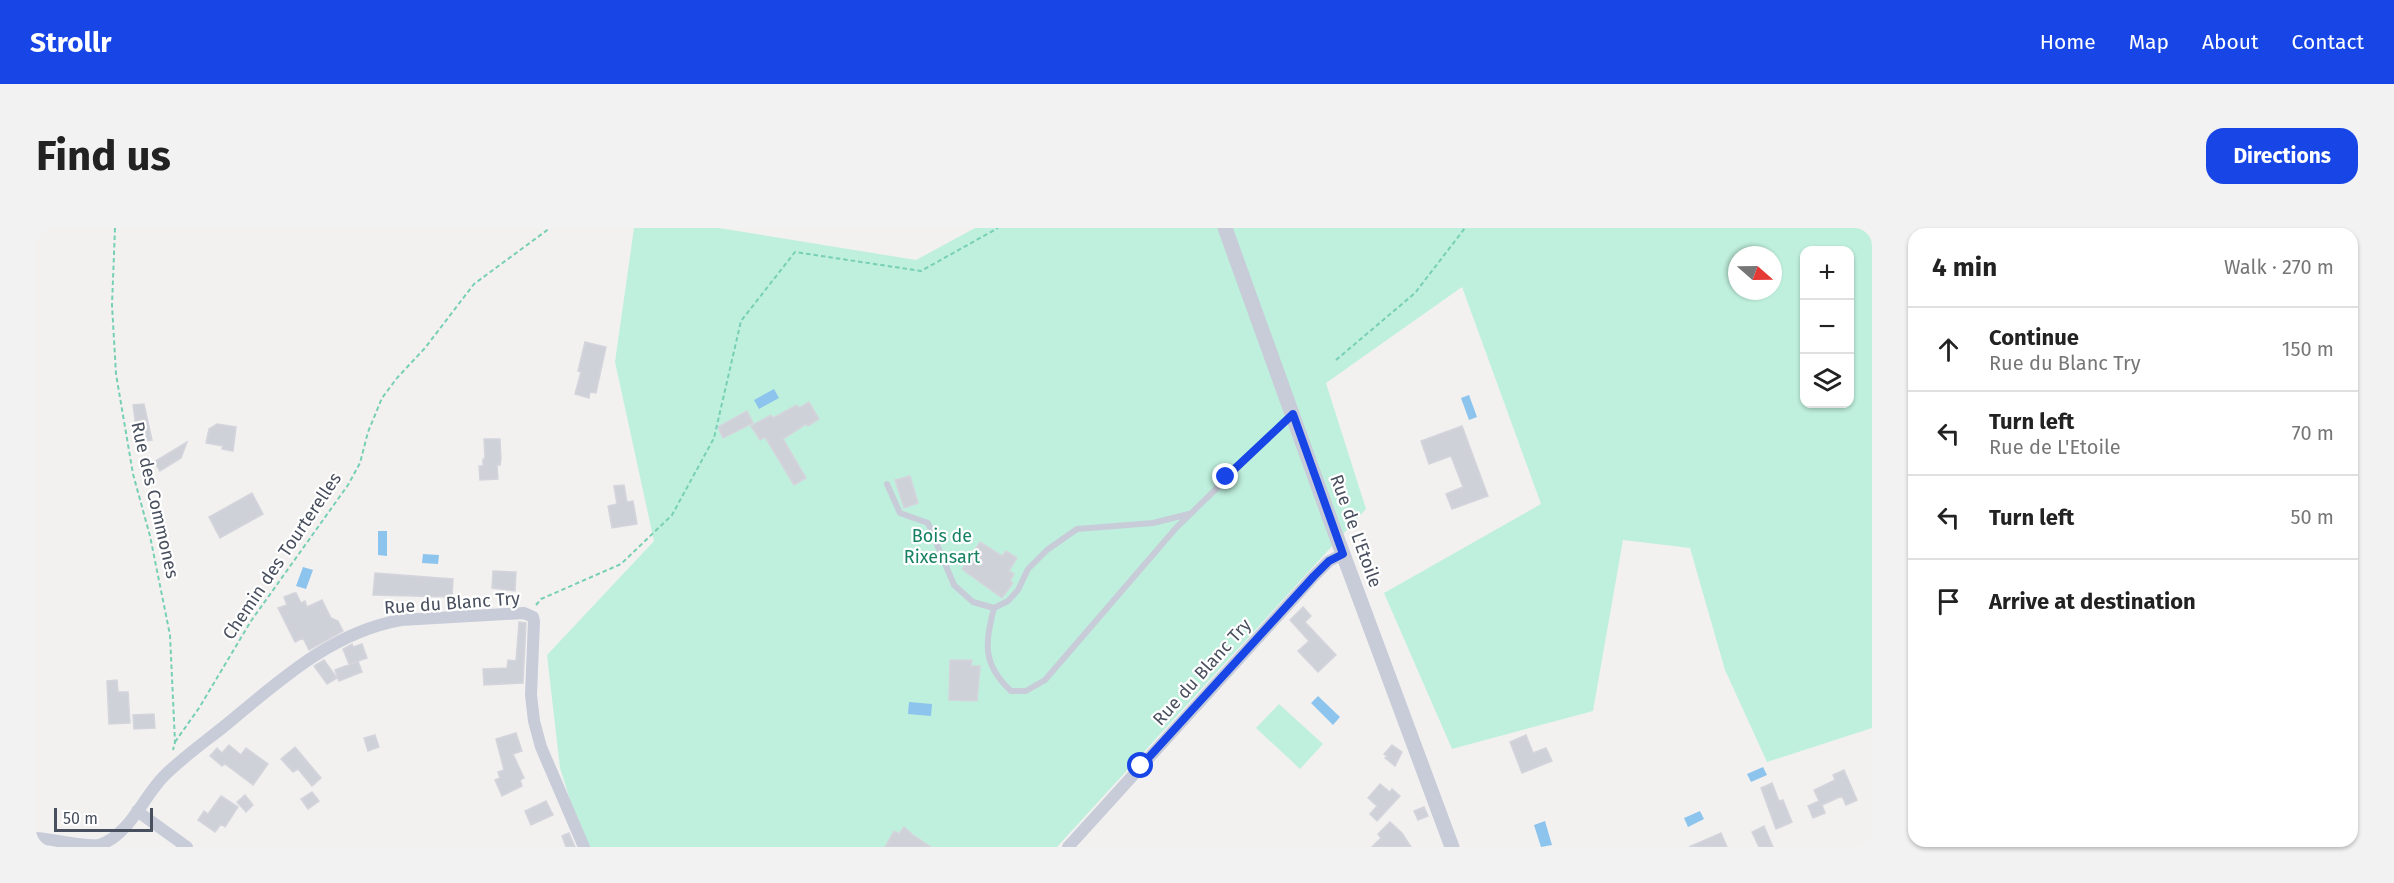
<!DOCTYPE html>
<meta charset="utf-8">
<style>
:root{--surface:#fff;--page:#f2f2f2;--text:#222;--muted:#767676;--line:#e0e0e0;--accent:#1845e6}
body{margin:0;font-family:"Fira Sans",sans-serif;background:var(--page);color:var(--text)}
.controls{position:absolute;right:18px;top:18px;display:grid;overflow:hidden;border-radius:12px;box-shadow:0 2px 4px #0004}
.controls button{width:54px;height:54px;display:grid;place-items:center;padding:0;border:0;border-bottom:2px solid var(--line);background:var(--surface);color:var(--text);font:30px sans-serif}
.compass{position:absolute;left:1692px;top:18px;width:54px;height:54px;border-radius:50%;background:var(--surface);box-shadow:0 2px 4px #0004;rotate:110deg}
.scale{position:absolute;left:18px;bottom:15px;width:99px;box-sizing:border-box;padding-left:6px;border:3px solid #484f5e;border-top:0;font-size:16px;line-height:21px;white-space:nowrap;color:#484f5e;-webkit-text-stroke:4px #fff;paint-order:stroke}
.stop{position:absolute;width:18px;height:18px;margin:-14px;border:4px solid #1845e6;border-radius:50%;background:#fff}
.stop.end{background:#1845e6;border-color:#fff;box-shadow:0 2px 6px #0008}
.list{margin:0;padding:0;list-style:none}
h2{display:flex;justify-content:space-between;align-items:center;height:78px;margin:0;padding:0 24px;font-size:26px}
h2 small{font-size:20px;font-weight:400;color:var(--muted)}
.list li{display:grid;grid-template-columns:39px 1fr auto;gap:18px;align-items:center;box-sizing:border-box;height:84px;padding:0 24px;border-top:2px solid var(--line)}
.list b{display:block;font-size:22px;white-space:nowrap}
.list p{margin:0;font-size:20px;white-space:nowrap;color:var(--muted)}
.list em{font-size:20px;font-style:normal;color:var(--muted)}
.icon{flex:none;width:33px;height:33px;fill:none;stroke:currentColor;stroke-width:2;stroke-linecap:round;stroke-linejoin:round}
.map{position:relative;flex:none;width:1836px;height:619px;overflow:hidden;border-radius:18px}
header{display:flex;align-items:center;gap:36px;box-sizing:border-box;height:84px;padding:0 30px;background:var(--accent);color:#fff}
header strong{font-size:28px}
nav{display:flex;gap:33px;margin-inline-start:auto;font-size:21px}
.intro{display:flex;align-items:center;justify-content:space-between;box-sizing:border-box;height:144px;padding:0 36px}
h1{margin:0;font-size:42px}
.button{padding:15px 27px;border-radius:18px;background:var(--accent);color:#fff;font-size:21px;font-weight:700}
main{display:flex;gap:36px;padding:0 36px}
aside{flex:1;background:var(--surface);border-radius:18px;box-shadow:0 2px 4px #0004}
.map>svg:first-child{display:block}
.green{fill:#bff0dd;fill-rule:evenodd}
.water{fill:#8cc4ed}
.building{fill:#cfd1d8;stroke:#d4d5dc;stroke-width:1.5}
.lines{fill:none;stroke-linecap:round;stroke-linejoin:round}
.path{stroke:#77cfb6;stroke-width:2;stroke-dasharray:4.5 3;stroke-linecap:butt}
.service{stroke:#c7ccd8;stroke-width:6}
.minor{stroke:#c7ccd8;stroke-width:12}
.tertiary{stroke:#c7ccd8;stroke-width:15}
.route{stroke:#1845e6;stroke-width:8}
.labels{text-anchor:middle;stroke-width:4.5;stroke-linejoin:round;paint-order:stroke}
.street-label{font-size:18px;fill:#484f5e;stroke:#fff}
.park-label{font-size:18px;fill:#178263;stroke:#fff}
</style>
<header>
<strong>Strollr</strong>
<nav><a>Home</a><a>Map</a><a>About</a><a>Contact</a></nav>
</header>
<div class="intro"><h1>Find us</h1><a class="button">Directions</a></div>
<main>
<div class="map">
<svg width="1836" height="619" viewBox="0 0 1836 619">
<rect width="100%" height="100%" fill="#f3f1f0"/>
<path class="green" d="M598,0H683L880,32L939,0H1836V500L1731,534L1689,442L1654,320L1587,312L1557,483L1416,521L1348,365L1505,276L1426,59L1290,155L1330,281L1021,619H549L524,540L511,427L618,313L579,134ZM1768,22H1814V176H1768ZM1701,27H1737V63H1701Z
M1243,476L1287,516L1264,541L1220,500Z"/>
<path class="water" d="M738,161L743,170L723,181L718,172Z
M1433,167L1441,189L1433,192L1425,170Z
M342,303H351V328L342,327Z
M387,326L403,327L402,336L386,335Z
M267,339L277,342L270,361L260,358Z
M1282,468L1304,489L1297,497L1275,475Z
M873,474L896,476L895,488L872,486Z
M1727,539L1731,547L1715,554L1711,546Z
M1664,583L1668,591L1652,599L1648,590Z
M1509,593L1516,617L1505,619L1498,597Z"/>
<path class="building" d="M549,114L570,119L560,165L554,164L553,170L539,166L545,144L542,143Z
M773,174L783,191L772,198L770,196L747,211L770,250L758,257L729,209L724,212L715,198L735,187L737,190L761,177L763,180Z
M108,176L116,212L102,214L97,177Z
M711,183L717,195L687,210L682,199Z
M181,196L200,199L197,223L186,221L187,218L170,215L173,201Z
M1426,198L1452,268L1416,281L1410,266L1427,259L1415,228L1393,236L1385,213Z
M448,211H464L465,231L464,237H461L462,251L444,252L443,238H447V231H449Z
M151,214L145,230L124,243L118,234Z
M874,248L882,275L868,280L859,252Z
M588,257L591,274L597,273L601,296L576,300L572,278L581,276L578,258Z
M216,265L227,286L184,310L173,289Z
M944,314L966,328L970,323L981,330L973,343L978,346L974,353L977,355L966,370L926,341Z
M457,343L480,344L479,363L456,360Z
M339,345L417,351L416,369L337,367Z
M258,365H260L265,375L269,373L271,379L286,372L295,390L302,393L307,403L273,422L267,410L259,414L242,380L251,377L248,369Z
M1267,379L1275,388L1269,394L1300,427L1282,444L1262,423L1273,413L1254,392Z
M483,394L490,395L487,455L448,457L447,441L471,440L472,432L480,433Z
M316,416L317,419L326,416L331,430L322,433L326,444L303,453L299,442L320,434L313,436L307,421Z
M288,432L301,450L291,456L278,438Z
M914,432H936L935,438H944L941,473L913,472Z
M81,452L82,464H92L94,495L73,496L71,453Z
M118,486L119,500L98,501L97,487Z
M480,505L486,523L477,526L488,550L484,552L486,558L466,568L459,552L464,550L462,544L468,542L460,511Z
M339,507L343,519L332,523L328,510Z
M1490,507L1497,525L1510,520L1516,533L1486,545L1474,514Z
M193,517L205,527L210,520L232,536L217,557L189,536L186,538L174,528L181,520L186,525Z
M1356,517L1366,524L1359,538L1349,530L1351,528L1348,526Z
M259,519L285,550L276,558L262,541L257,544L245,531Z
M1808,542L1821,572L1810,577L1806,568L1786,577L1789,585L1777,590L1772,578L1783,573L1778,562L1799,552L1797,547Z
M1736,555L1743,573L1747,572L1756,594L1740,601L1725,560Z
M1344,556L1354,564L1356,561L1364,568L1341,593L1334,586L1341,578L1332,570Z
M276,564L283,573L272,581L265,571Z
M209,567L217,577L210,584L201,574Z
M185,568L202,579L189,599L185,596L179,604L162,592L168,583L172,586Z
M510,573L517,587L495,597L489,583Z
M1388,579L1392,588L1382,592L1378,583Z
M1354,594L1366,605L1375,619H1336L1345,610L1342,606Z
M1728,598L1737,619H1723L1716,604Z
M868,599L877,607L895,619H849L858,603L863,606Z
M533,605L539,619H530L526,608Z
M1685,605L1691,619H1653Z"/>
<g class="lines">
<path class="path" d="M79,0L76,77L80,146L97,246L114,308L134,407L139,514L137,522
M1300,132L1379,65L1429,0
M500,377L505,371L585,336L636,287L678,210L705,93L759,24L885,43L962,0
M139,514L163,480L215,393L312,257L324,235L332,204L346,170L361,150L389,120L438,56L514,0"/>
<path class="service" d="M851,256L864,285L892,295L918,357L937,374L958,380C949,416 946,436 975,463H990L1009,452L1140,300L1256,187
M958,380L972,373L982,362L992,341L1011,322L1041,301L1117,295L1153,286"/>
<path class="minor" d="M101,583L151,619
M0,610C16,611 49,619 63,617C93,608 107,569 128,548C147,529 170,513 191,496C243,453 296,404 365,392L488,385L497,389L498,393L495,467L498,493L505,519L548,619
M1032,619L1278,348L1293,333L1307,326"/>
<path class="tertiary" d="M1189,0L1294,291L1416,619"/>
</g>
<g class="lines">
<path class="route" d="M1105,538L1278,348L1293,333L1307,326L1257,186L1190,249"/>
</g>
<g class="labels">
<g class="street-label">
<text transform="translate(119 272) rotate(77)" y="6">Rue des Commones</text>
<text transform="translate(1320 303) rotate(70)" y="6">Rue de L'Etoile</text>
<text transform="translate(246 328) rotate(-56)" y="6">Chemin des Tourterelles</text>
<text transform="translate(416 375) rotate(-4)" y="6">Rue du Blanc Try</text>
<text transform="translate(1166 444) rotate(-48)" y="6">Rue du Blanc Try</text>
</g>
<g class="park-label">
<text x="906" y="314">Bois de<tspan x="906" dy="21">Rixensart</tspan></text>
</g>
</g>
</svg>
<div class="controls">
<button>+</button>
<button>−</button>
<button><svg class="icon" aria-label="layers" viewBox="0 0 24 24"><path d="M12 4l9 5-9 5-9-5zM3 14l9 5 9-5"/></svg></button>
</div>
<svg class="compass" viewBox="-18 -18 36 36"><path d="M0-13l5 13h-10z" fill="#e53935"/><path d="M0 13l5-13h-10z" fill="#767676"/></svg>
<div class="scale">50 m</div>
<div class="stop" style="left:1105px;top:538px"></div>
<div class="stop end" style="left:1190px;top:249px"></div>
</div>
<aside>
<h2>4 min<small>Walk · 270 m</small></h2>
<ul class="list">
<li><svg class="icon" aria-label="ahead" viewBox="0 0 24 24"><path d="M12 20V5M6 11l6-6 6 6"/></svg><div><b>Continue</b><p>Rue du Blanc Try</p></div><em>150 m</em></li>
<li><svg class="icon" aria-label="left" viewBox="0 0 24 24"><path d="M17 20v-9H6M10 6l-5 5 5 5"/></svg><div><b>Turn left</b><p>Rue de L'Etoile</p></div><em>70 m</em></li>
<li><svg class="icon" aria-label="left" viewBox="0 0 24 24"><path d="M17 20v-9H6M10 6l-5 5 5 5"/></svg><div><b>Turn left</b></div><em>50 m</em></li>
<li><svg class="icon" aria-label="arrive" viewBox="0 0 24 24"><path d="M6 21V4h12l-3 4 3 4H6"/></svg><div><b>Arrive at destination</b></div></li>
</ul>
</aside>
</main>
